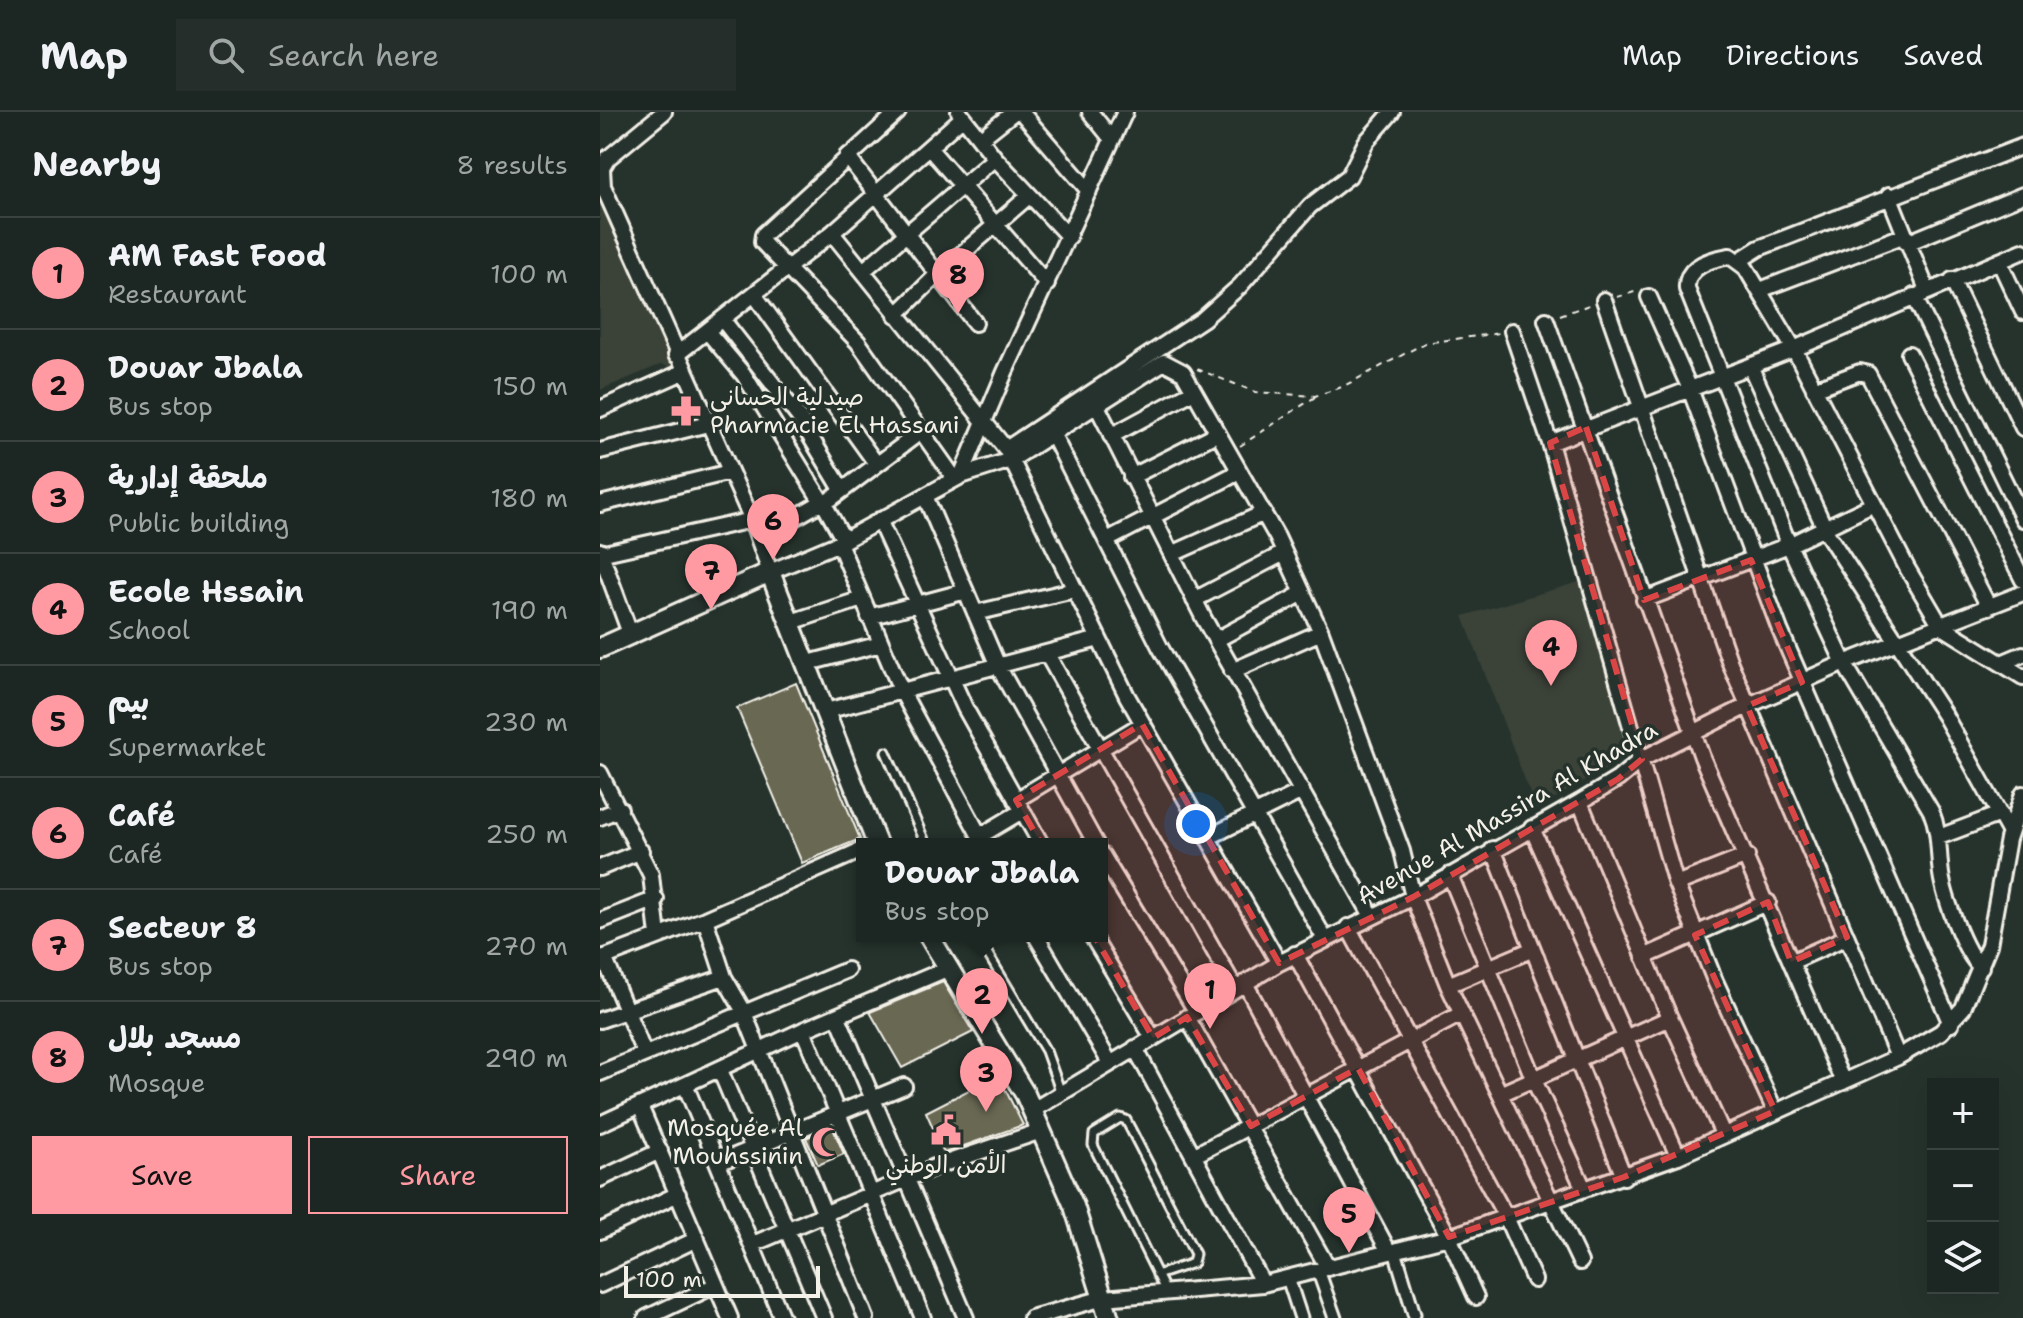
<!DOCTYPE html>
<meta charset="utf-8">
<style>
:root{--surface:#1c2622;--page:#252e2a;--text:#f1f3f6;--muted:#a0a5a5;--line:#3a4340;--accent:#ff9aa2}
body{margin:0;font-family:"Shantell Sans","Playpen Sans Arabic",sans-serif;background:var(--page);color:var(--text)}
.controls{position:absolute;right:24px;bottom:24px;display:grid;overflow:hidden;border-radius:0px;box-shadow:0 8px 32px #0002}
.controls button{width:72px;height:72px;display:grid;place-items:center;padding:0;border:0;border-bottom:2px solid var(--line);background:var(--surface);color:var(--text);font:40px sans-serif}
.scale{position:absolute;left:24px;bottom:20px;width:196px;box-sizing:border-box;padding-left:8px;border:4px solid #f4f1e8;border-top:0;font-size:22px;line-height:28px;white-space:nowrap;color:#f4f1e8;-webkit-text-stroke:6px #26332d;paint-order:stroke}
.you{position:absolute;left:596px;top:712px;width:28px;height:28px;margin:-20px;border:6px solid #fff;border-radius:50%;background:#1a73e8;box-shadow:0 0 0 12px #1a73e833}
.badge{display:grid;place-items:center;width:52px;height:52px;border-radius:50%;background:var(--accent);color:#111;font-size:26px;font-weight:700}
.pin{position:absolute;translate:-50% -66px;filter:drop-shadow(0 2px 4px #0008)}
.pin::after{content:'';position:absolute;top:42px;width:28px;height:24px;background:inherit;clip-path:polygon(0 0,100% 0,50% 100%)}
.popup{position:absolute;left:256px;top:726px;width:252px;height:104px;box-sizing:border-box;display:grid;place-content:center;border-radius:0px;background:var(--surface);filter:drop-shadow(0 2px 6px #0005);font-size:26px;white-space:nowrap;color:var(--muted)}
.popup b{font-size:30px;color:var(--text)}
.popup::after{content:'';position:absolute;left:50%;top:100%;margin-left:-16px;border:16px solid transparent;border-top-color:var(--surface)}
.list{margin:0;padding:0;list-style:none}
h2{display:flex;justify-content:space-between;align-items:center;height:104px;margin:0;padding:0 32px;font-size:34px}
h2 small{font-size:26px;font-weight:400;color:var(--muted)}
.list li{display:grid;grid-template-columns:52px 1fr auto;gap:24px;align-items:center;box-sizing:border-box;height:112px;padding:0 32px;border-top:2px solid var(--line)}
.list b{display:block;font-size:30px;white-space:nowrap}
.list p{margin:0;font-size:26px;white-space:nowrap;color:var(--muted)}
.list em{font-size:26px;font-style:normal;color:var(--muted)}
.actions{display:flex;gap:16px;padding:24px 32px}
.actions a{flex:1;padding:18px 0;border:2px solid var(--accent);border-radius:0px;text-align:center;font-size:28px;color:var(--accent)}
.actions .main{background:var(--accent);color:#111}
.icon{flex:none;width:44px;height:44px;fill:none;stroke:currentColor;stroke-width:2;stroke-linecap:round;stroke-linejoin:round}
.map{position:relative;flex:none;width:1423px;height:1206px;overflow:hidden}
header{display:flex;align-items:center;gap:48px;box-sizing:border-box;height:112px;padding:0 40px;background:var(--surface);border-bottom:2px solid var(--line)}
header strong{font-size:38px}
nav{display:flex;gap:44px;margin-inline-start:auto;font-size:28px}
.search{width:560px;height:72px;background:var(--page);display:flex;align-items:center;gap:20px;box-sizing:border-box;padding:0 28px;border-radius:0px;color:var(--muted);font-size:30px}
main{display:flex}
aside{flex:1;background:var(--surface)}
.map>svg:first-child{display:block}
.built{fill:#3a4338}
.building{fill:#686752;stroke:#f4f1e8;stroke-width:2}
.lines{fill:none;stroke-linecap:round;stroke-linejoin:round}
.service-casing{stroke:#f4f1e8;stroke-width:13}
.pedestrian-casing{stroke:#f4f1e8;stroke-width:17}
.minor-casing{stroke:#f4f1e8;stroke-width:20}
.tertiary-casing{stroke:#f4f1e8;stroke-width:24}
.path{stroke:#f4f1e8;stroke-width:2;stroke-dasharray:6 6;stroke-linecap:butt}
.service{stroke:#26332d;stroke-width:7}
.pedestrian{stroke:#26332d;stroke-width:11}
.minor{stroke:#26332d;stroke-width:14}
.tertiary{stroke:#26332d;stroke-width:18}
.marked{fill:#da4645;fill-opacity:0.2;stroke:#da4645;stroke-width:6;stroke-dasharray:16 10;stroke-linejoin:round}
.labels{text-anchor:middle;stroke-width:7;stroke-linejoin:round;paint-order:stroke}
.poi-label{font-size:24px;fill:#f4f1e8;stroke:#26332d;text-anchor:start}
.street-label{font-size:24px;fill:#f4f1e8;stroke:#26332d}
</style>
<header>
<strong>Map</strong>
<div class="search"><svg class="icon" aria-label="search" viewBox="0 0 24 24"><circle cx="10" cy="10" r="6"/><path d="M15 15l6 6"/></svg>Search here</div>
<nav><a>Map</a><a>Directions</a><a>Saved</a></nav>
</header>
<main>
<aside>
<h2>Nearby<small>8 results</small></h2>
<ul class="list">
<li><span class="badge">1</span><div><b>AM Fast Food</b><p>Restaurant</p></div><em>100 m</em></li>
<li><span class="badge">2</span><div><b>Douar Jbala</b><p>Bus stop</p></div><em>150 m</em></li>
<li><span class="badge">3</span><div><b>ملحقة إدارية</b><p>Public building</p></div><em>180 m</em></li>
<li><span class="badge">4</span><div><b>Ecole Hssain</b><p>School</p></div><em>190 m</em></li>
<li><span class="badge">5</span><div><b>بيم</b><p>Supermarket</p></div><em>230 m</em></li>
<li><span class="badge">6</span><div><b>Café</b><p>Café</p></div><em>250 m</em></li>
<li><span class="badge">7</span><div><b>Secteur 8</b><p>Bus stop</p></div><em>270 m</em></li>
<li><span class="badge">8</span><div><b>مسجد بلال</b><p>Mosque</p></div><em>290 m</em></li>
</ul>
<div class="actions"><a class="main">Save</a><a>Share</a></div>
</aside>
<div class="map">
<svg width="1423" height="1206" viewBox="0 0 1423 1206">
<rect width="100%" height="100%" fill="#26332d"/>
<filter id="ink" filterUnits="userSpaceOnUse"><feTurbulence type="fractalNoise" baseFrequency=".0125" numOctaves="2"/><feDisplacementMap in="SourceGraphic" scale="16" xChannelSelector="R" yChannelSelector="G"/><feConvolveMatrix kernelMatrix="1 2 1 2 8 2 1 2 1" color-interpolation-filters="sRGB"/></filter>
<g filter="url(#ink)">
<path class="built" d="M0,78L78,260L62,252L0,278Z
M986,468L1030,643L936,697L863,504Z"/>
<path class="building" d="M196,571L260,727L202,751L137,596Z
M343,870L373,920L302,956L270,900Z
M398,963L423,1013L344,1041L326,1000Z
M232,1014L244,1042L218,1053L206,1026Z"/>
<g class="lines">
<g class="service-casing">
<path id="service" d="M286,640L326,732
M377,824L446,939L461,981
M557,1163L593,1151L595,1142L526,1008L520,1006L494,1022L493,1033L566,1180"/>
</g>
<g class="pedestrian-casing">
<path id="pedestrian" d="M795,1139L814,1202
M718,1158L735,1206
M688,1166L701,1206"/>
</g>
<g class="minor-casing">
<path id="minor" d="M64,0L8,46L2,56L3,74L152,408L170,460L239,431L361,364L411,348L564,250L583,260L677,425L721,520L802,739L813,785L848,873L980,1150
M298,0L163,123L162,130L258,230L355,367
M359,0L395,46L469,125
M421,0L489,79
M490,0L511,26
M380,27L414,0
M330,37L447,172
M247,44L375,211
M1289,83L1327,178
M232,121L406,337L527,584L679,851
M1307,131L1423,83
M1140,148L1159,136L1423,34
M1399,149L1423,200
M263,159L395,46
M1352,168L1423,316
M1160,178L1305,123
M154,182L275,350
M1314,184L1423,407
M1049,185L1090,277L1180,518L1351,912
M1004,188L1130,551L1298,945
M296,203L338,162L429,84
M122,207L198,304L241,376
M946,208L1102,645L1243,970
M107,219L144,263L222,390
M912,219L950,331
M1309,242L1423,468
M76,243L232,121L362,6
M1150,254L1228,423L1345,604L1410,721
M1214,277L1260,260L1268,262L1389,495
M497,294L604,507L772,804
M0,297L83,260
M453,323L560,535L725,827
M511,324L594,279
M406,337L603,207L640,174L710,94L749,64L766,30L792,0
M0,339L108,312
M361,364L405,260L525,0
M531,365L618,321
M325,384L398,554L496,732
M0,392L130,360
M224,392L244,428
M279,408L365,596L441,732
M159,426L222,390L224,392L323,318
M507,428L639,360
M239,431L301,578L384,732
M0,439L31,524
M0,442L152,408
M572,442L664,401
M594,488L684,441
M1044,488L1189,433L1274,392
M375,501L474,478
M269,505L366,479
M191,510L262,487
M616,528L703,481
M447,542L635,876
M1404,550L1423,542
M208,551L281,532
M632,559L721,520
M226,599L499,527
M0,661L51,763L58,824
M416,688L542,612
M980,690L1070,906L1123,1022
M0,705L20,697
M932,716L1078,1044
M380,724L422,699
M1339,725L1400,702
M607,726L702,679
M893,737L1024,1065
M502,743L596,899
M0,756L41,739
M850,763L934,968L984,1077
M1076,772L1147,744
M105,807L124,865L143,898L266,1206
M0,809L56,787
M748,815L906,1105L934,1168
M436,824L510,951
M492,824L553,926
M695,842L849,1125L876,1185
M4,845L44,941
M1044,845L1168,790
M0,847L105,807L262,738
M1191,850L1247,825
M1381,855C1364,842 1344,783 1341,762C1338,740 1340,720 1331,699L1244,551L1189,433L1087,177C1085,154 1111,147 1130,144L1145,155L1194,237L1307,456L1341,514L1423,565
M645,871L789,1140
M848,873L931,838
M238,905L366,1206
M587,905L728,1156
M0,908L124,865
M203,918L323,1206
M535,936L663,1172
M120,958L224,1206
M0,961L247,858
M86,975L182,1206
M900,982L1070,906
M40,994L130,1206
M433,998L679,851L813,785L980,690L1018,667L1042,647L1147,594L1244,551L1423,481
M1175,999L1115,869L1075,769L950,331L1194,237L1423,139
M0,1012L203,918L349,856
M595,1043L861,902
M118,1051L304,974
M0,1067L60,1039
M0,1119L78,1082
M153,1132L337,1054L441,1019
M0,1173L97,1127
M46,1206L116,1173
M431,1206L504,1186L663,1172L849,1125L1078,1044L1298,945L1341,920L1363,896L1389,833L1408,727L1423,682"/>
</g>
<g class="tertiary-casing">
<path id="tertiary" d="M0,536L170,460L277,732
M329,824L425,982L474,1094L509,1206"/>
</g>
<path class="path" d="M1017,185L1038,179
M960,203L992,192
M597,257L655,280L715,284L742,275L825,231L900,221
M640,334L715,285"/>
<use href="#service" class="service"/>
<use href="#pedestrian" class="pedestrian"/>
<use href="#minor" class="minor"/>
<use href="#tertiary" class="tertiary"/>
</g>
</g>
<path class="marked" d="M986,315L1044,488L1151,448L1202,570L1147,594L1247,825L1191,850L1168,790L1095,823L1175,999L1024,1065L849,1125L758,956L651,1014L587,905L553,926L416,688L542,612L679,851L813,785L1018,667L1042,647L950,331Z"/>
<defs>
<g id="pharmacy-bare" transform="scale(2.4)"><path d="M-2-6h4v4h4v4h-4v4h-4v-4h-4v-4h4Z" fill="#ff9aa2" stroke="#26332d" stroke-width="2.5" paint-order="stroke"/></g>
<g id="civic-bare" transform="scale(2.4)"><path d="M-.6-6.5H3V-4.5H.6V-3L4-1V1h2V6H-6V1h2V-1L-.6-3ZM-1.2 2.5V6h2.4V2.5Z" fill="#ff9aa2" stroke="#26332d" stroke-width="2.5" paint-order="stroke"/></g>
<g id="mosque-bare" transform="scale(2.4)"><path d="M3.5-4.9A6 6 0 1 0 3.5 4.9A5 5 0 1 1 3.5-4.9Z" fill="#ff9aa2" stroke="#26332d" stroke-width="2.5" paint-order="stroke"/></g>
</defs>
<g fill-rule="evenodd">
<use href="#pharmacy-bare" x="86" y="299"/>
<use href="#civic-bare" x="346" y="1018"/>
<use href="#mosque-bare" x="227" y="1030"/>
</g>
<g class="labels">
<g class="poi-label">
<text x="110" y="293">صيدلية الحساني<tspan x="110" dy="28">Pharmacie El Hassani</tspan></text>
<text x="203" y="1024" text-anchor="end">Mosquée Al<tspan x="203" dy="28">Mouhssinin</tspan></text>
<text x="346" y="1061" text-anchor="middle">الأمن الوطني</text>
</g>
<g class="street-label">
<text transform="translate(907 701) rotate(-30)" y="8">Avenue Al Massira Al Khadra</text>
</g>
</g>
</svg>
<div class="controls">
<button>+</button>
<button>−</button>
<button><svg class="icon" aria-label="layers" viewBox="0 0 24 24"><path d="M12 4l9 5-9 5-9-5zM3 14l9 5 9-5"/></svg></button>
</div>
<div class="scale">100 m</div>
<div class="you"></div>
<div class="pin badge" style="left:610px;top:917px">1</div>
<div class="pin badge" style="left:382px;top:922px">2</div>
<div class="popup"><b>Douar Jbala</b>Bus stop</div>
<div class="pin badge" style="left:386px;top:1000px">3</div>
<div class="pin badge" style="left:951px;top:574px">4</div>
<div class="pin badge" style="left:749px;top:1141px">5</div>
<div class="pin badge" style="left:173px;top:448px">6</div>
<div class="pin badge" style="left:111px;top:498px">7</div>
<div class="pin badge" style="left:358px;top:202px">8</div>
</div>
</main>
